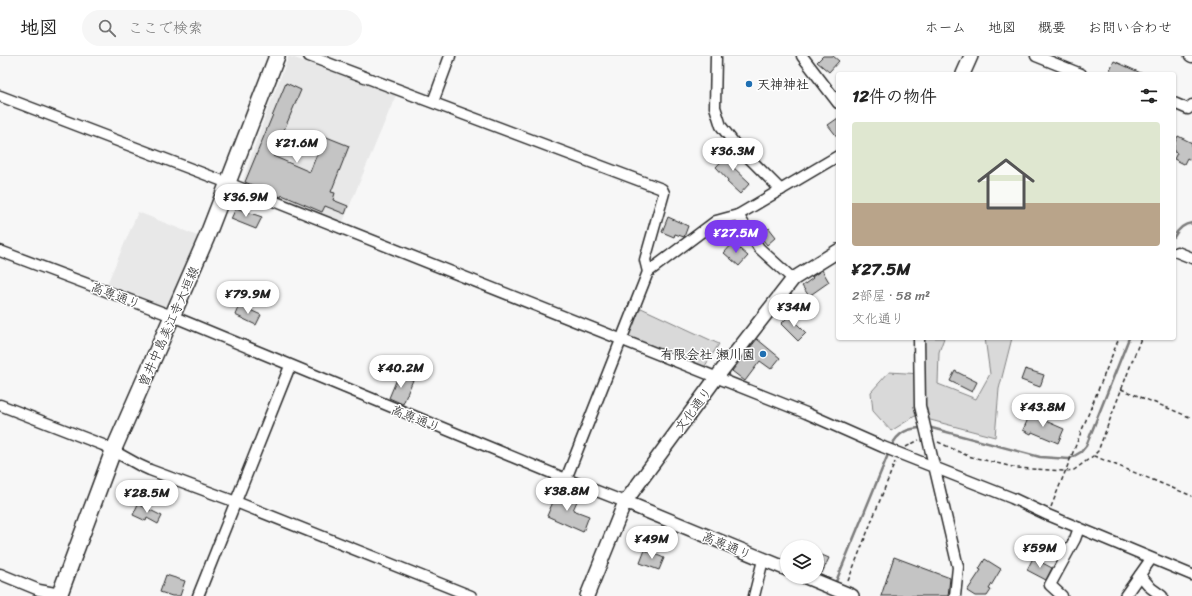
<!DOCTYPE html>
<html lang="ja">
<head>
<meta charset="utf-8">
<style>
  :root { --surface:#fff; --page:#f6f6f6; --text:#222; --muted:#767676; --line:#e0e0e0; --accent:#7c3aed }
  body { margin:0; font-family:Sriracha,"Klee One",sans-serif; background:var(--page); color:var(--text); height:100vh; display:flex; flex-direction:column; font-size:15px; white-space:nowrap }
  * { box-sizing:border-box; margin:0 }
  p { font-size:13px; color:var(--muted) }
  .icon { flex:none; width:22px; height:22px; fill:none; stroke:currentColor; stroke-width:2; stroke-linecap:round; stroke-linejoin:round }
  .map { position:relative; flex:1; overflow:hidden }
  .drawer { position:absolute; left:836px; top:16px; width:340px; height:268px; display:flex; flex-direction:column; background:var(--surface); border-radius:4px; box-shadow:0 1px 3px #0004 }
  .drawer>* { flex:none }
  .buttons { position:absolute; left:780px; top:484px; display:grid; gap:8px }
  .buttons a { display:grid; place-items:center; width:44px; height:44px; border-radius:50%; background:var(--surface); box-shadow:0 1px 3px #0004; font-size:20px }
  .price { position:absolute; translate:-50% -34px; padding:0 9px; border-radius:14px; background:#fff; color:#222; font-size:13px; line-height:26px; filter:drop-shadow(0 1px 2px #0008) }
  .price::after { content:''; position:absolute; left:50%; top:24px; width:12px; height:9px; margin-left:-6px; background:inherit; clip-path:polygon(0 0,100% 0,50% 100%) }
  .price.on { background:var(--accent); color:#fff }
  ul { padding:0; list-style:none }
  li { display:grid; align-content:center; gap:8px; height:212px; padding:0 16px }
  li+li { border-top:1px solid var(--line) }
  li span { display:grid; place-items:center; height:124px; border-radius:4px; color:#555 }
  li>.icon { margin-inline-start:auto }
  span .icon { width:72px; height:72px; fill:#fffc; stroke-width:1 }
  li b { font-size:17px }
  h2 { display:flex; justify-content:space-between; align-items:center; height:48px; padding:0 16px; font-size:17px }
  header { display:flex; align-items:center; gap:24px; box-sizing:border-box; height:56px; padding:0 20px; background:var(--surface); border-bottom:1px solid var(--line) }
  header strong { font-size:19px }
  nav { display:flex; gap:22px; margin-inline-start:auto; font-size:14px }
  .search { width:280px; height:36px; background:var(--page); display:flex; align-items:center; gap:10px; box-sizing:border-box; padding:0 14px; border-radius:22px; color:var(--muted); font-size:15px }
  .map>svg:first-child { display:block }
  .built { fill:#e8e8e8 }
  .green { fill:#d9d9d9; stroke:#828282 }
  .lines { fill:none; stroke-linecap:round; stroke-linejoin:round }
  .stream { stroke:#7b7b7b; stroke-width:2.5 }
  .building { fill:#c4c4c4; stroke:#2b2b2b }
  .minor-casing { stroke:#2b2b2b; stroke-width:13 }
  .tertiary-casing { stroke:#2b2b2b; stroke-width:16 }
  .secondary-casing { stroke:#2b2b2b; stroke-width:18 }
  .path { stroke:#2b2b2b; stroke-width:1.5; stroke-dasharray:4 3; stroke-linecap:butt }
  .minor { stroke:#fff; stroke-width:10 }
  .tertiary { stroke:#fff; stroke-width:13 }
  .secondary { stroke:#fff; stroke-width:15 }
  .poi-dot { fill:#1f6fb2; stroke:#fff; stroke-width:1.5 }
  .labels { text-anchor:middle; stroke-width:3; stroke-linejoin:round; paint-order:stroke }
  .poi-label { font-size:13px; font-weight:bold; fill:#2b2b2b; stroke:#fff; text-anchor:start }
  .street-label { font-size:13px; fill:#2b2b2b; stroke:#fff }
</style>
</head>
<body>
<header>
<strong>地図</strong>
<div class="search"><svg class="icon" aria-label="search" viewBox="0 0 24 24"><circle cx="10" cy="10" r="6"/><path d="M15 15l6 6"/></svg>ここで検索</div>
<nav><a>ホーム</a><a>地図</a><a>概要</a><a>お問い合わせ</a></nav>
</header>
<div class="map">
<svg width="1192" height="540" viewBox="0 0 1192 540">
  <rect width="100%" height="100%" fill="#f7f7f7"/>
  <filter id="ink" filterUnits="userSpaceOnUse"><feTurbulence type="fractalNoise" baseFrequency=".025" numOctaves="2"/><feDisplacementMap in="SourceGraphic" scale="8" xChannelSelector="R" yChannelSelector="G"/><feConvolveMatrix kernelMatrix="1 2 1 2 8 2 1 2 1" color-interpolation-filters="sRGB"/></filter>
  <g filter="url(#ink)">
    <!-- built -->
    <g class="built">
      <polygon points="289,0 396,39 342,168 242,127 267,55"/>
      <polygon points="138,156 200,181 172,248 166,251 107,228"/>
    </g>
    <!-- green -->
    <g class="green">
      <polygon points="639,251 719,288 703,313 627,282"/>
      <polygon points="922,282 944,282 939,296 938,328 976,343 990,318 985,282 1012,282 999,333 995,381 915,360 891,375 873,355 871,336 889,316 922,318"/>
    </g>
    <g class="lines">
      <!-- stream -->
      <g class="stream">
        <path d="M1174,181C1178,173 1183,168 1192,167"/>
        <polyline points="928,371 1040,401 1069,403 1081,396 1086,390 1129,282"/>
        <path d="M891,391C898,376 908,372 923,372"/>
        <polyline points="835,528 889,396"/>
      </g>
    </g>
    <!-- building -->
    <g class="building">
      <polygon points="823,0 833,0 839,5 829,16 817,6"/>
      <polygon points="1114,5 1143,18 1108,18"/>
      <polygon points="286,27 301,34 273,100 310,116 324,80 349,90 331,136 335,137 333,144 348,150 345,158 325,150 322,156 282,139 281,141 245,126"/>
      <polygon points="838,62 838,82 828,69"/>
      <polygon points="1178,80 1192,87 1192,105 1187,102 1184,108 1174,103 1177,97 1174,96 1174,88"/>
      <polygon points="732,94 741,103 733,111 750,127 740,138 727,126 728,124 716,111"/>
      <polygon points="236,152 262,161 256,173 231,163"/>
      <polygon points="668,161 688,170 684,181 675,178 674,181 662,176"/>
      <polygon points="769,172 776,181 767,189 760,180"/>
      <polygon points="733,187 748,200 739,210 724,197"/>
      <polygon points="822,214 829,226 809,240 802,230 813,222 812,221"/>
      <polygon points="239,249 261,259 256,269 235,259"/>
      <polygon points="789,260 806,277 798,285 781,268"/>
      <polygon points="757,283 780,302 771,313 760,305 745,325 732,315"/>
      <polygon points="1025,313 1044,319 1040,331 1021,324"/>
      <polygon points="955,315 977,326 972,336 950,325"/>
      <polygon points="399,318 413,324 403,348 389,342"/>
      <polygon points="1031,356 1042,360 1041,363 1064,373 1058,387 1032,376 1031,378 1023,374"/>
      <polygon points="558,434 578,443 573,454 589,460 583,476 547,460"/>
      <polygon points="138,448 162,460 158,468 147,462 146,465 133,459"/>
      <polygon points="645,494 664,502 659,514 640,507"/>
      <polygon points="817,497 829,502 822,517 817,514"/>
      <polygon points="894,501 950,522 948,540 881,540"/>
      <polygon points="1033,502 1052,512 1046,524 1027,514"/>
      <polygon points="985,503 1001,513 989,533 991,534 987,540 975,540 967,535 981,514 979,513"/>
      <polygon points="166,519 185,525 180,540 172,540 160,536"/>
    </g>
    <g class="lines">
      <defs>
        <g id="minor">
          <polyline points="309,0 662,133 664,137 645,204 648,216"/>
          <polyline points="716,0 715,51 721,70 734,87 781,134"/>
          <polyline points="802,0 838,47"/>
          <polyline points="1036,0 1081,18"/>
          <polyline points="1190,0 1192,1"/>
          <polyline points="0,40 228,127 806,357 883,391 1012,442 1048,459 1192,519"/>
          <polyline points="433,46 450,0"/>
          <polyline points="1174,47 1188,53 1192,49"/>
          <polyline points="738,159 759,192 793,223"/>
          <polyline points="0,195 172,260 566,423 625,446"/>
          <polyline points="1177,196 1192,202"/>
          <polyline points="919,282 920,350 958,511 955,540"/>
          <polyline points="0,349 103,389 139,409 150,414 236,446 471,540"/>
          <polyline points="566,423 648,216 716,165 738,159 838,100"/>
          <polyline points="0,518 39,534 60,538"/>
          <polyline points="1140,519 1151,532 1162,540"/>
          <polyline points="198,540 290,310"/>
          <polyline points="754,540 763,504"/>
          <polyline points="1062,540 1050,529 1075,483 1079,472"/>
          <polyline points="1125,540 1151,503"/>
        </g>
        <g id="tertiary">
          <polyline points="963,18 971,0"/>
          <polyline points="625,446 787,513"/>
          <polyline points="806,521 852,540"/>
          <polyline points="587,540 625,446 716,322 793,223 838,195"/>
        </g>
        <polyline id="secondary" points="59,540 113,395 206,183 277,0"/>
      </defs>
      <!-- minor casing -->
      <use href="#minor" class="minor-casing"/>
      <!-- tertiary casing -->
      <use href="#tertiary" class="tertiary-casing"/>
      <!-- secondary casing -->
      <use href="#secondary" class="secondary-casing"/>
      <!-- path -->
      <g class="path">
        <polyline points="1121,333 1192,362"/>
        <polyline points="938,386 968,400 1017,412 1065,415 1074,414 1093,400 1098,395 1141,282"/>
        <polyline points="906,391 919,384"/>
        <polyline points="1094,400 1192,440"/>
        <polyline points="1051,451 1119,282"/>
        <polyline points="848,525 895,406"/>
      </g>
      <!-- minor -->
      <use href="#minor" class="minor"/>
      <!-- tertiary -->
      <use href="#tertiary" class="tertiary"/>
      <!-- secondary -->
      <use href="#secondary" class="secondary"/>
    </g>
  </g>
  <!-- markers -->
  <g class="poi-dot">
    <circle cx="749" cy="28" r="4"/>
    <circle cx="763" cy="298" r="4"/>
  </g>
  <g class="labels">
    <!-- poi labels -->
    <g class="poi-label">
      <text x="757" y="33">天神神社</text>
      <text x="755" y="303" text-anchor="end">有限会社 瀬川園</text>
    </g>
    <!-- street labels -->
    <g class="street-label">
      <text transform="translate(116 239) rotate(21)" y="5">高専通り</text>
      <text transform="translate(168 270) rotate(-66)" y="5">曽井中島美江寺大垣線</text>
      <text transform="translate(693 353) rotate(-53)" y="5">文化通り</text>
      <text transform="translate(416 362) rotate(22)" y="5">高専通り</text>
      <text transform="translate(727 489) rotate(23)" y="5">高専通り</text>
    </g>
  </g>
</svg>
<div class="buttons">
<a><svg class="icon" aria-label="layers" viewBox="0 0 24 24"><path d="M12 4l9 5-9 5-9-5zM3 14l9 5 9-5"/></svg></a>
</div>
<b class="price" style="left:297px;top:108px">¥21.6M</b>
<b class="price" style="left:733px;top:116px">¥36.3M</b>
<b class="price" style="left:246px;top:162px">¥36.9M</b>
<b class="price on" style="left:736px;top:198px">¥27.5M</b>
<b class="price" style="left:248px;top:259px">¥79.9M</b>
<b class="price" style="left:794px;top:272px">¥34M</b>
<b class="price" style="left:401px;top:333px">¥40.2M</b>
<b class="price" style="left:1043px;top:372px">¥43.8M</b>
<b class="price" style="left:567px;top:456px">¥38.8M</b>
<b class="price" style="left:147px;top:458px">¥28.5M</b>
<b class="price" style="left:652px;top:504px">¥49M</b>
<b class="price" style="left:1040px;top:513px">¥59M</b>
<section class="drawer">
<h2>12件の物件<svg class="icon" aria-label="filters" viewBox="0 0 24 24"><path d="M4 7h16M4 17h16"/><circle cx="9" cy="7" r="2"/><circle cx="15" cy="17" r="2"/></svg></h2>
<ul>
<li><span style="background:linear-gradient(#dfe7d0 65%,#b9a48a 0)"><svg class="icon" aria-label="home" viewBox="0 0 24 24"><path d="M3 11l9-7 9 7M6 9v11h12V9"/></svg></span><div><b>¥27.5M</b><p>2部屋 · 58 m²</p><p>文化通り</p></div></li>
</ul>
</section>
</div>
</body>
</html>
